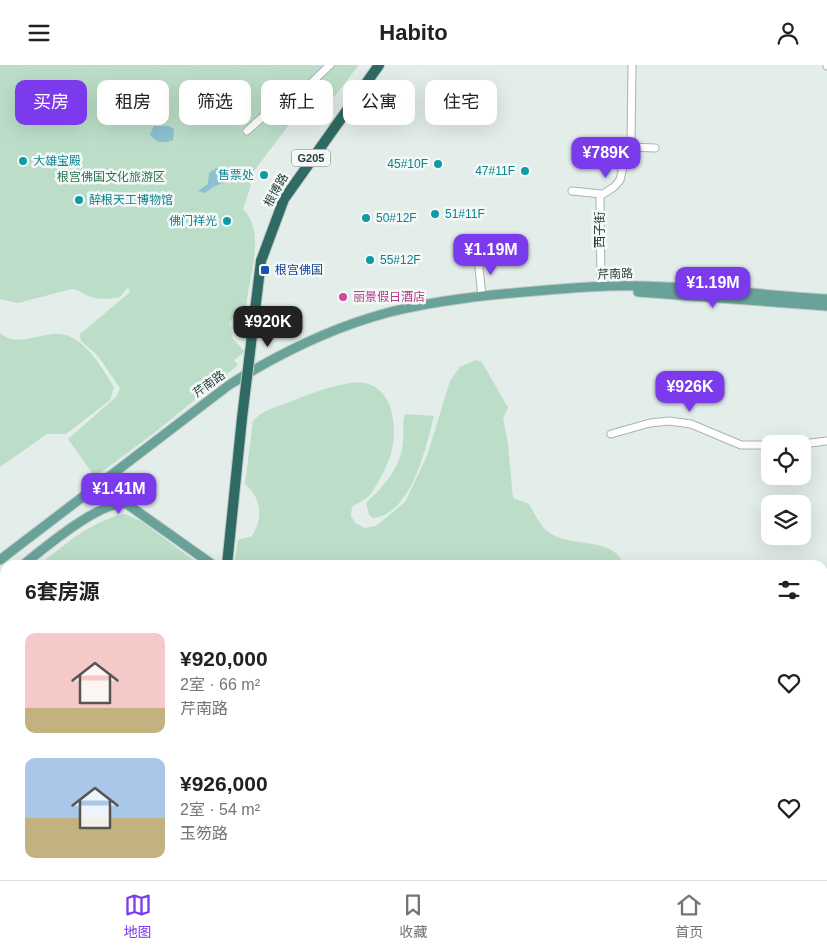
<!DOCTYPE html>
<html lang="zh">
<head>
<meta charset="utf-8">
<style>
  :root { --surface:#fff; --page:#f2f2f2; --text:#202124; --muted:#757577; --line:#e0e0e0; --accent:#7c3aed }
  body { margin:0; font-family:Helvetica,"Noto Sans SC",sans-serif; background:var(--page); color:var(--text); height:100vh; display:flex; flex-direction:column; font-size:19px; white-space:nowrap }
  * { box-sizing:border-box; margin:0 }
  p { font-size:16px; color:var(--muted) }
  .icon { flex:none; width:28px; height:28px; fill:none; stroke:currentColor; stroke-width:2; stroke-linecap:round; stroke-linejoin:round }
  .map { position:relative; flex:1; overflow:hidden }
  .drawer { position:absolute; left:0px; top:495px; width:828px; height:320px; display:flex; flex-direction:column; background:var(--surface); border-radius:15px 15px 0 0; box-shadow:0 5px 20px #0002 }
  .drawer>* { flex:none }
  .hud { position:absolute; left:15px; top:15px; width:500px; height:45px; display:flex; gap:10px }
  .buttons { position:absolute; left:761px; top:370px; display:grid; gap:10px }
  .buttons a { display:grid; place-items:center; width:50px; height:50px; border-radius:10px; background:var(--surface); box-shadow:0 5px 20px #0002; font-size:25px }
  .price { position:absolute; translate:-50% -42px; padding:0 11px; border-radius:10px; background:var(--accent); color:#fff; font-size:16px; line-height:32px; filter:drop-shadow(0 1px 2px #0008) }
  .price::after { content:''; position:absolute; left:50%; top:30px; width:15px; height:11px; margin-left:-8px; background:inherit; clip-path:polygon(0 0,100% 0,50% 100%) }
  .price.selected { background:#222; color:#fff }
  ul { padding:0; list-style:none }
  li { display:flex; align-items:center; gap:15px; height:125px; padding:0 25px }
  li span { display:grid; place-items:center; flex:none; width:140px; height:100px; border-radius:10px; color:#555 }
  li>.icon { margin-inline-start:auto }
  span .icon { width:60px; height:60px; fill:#fffc; stroke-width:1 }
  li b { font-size:21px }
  h2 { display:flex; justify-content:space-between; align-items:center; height:60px; padding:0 25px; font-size:21px }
  .tag { padding:0 18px; border-radius:10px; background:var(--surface); box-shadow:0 5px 20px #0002; font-size:18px; line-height:45px }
  .tag.selected { background:var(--accent); color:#fff }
  header { display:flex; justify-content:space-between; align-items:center; height:65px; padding:0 25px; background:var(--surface); font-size:22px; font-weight:600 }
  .dock { display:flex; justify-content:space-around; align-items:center; height:70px; border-top:1px solid var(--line); background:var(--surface); font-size:14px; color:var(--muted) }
  .dock a { display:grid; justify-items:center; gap:2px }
  .dock .selected { color:var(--accent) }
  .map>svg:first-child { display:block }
  .built { fill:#d1ddd9 }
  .green { fill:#bcdec8 }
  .water { fill:#8cc1d2 }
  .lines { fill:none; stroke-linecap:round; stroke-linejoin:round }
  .minor-casing { stroke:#a6b5b2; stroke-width:9 }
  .major-casing { stroke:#c1c9c8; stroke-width:11 }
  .highway-casing { stroke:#c1c9c8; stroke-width:12 }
  .minor { stroke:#fff; stroke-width:7 }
  .major { stroke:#68a299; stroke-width:9 }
  .highway { stroke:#2f6b64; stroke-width:10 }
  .highway-bridge-casing { stroke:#c1c9c8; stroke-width:12; stroke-linecap:butt }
  .highway-bridge { stroke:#2f6b64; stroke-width:10 }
  .culture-dot { fill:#0f9aa8; stroke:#f4f9f7; stroke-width:2 }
  .transit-dot { fill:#1a4fb4; stroke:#f4f9f7; stroke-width:2 }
  .hotel-dot { fill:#d1479c; stroke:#f4f9f7; stroke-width:2 }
  .labels { text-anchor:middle; stroke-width:5; stroke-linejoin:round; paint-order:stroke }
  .shield { fill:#f4f9f7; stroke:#627773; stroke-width:1 }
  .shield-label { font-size:11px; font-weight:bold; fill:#233f3a }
  .culture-label { font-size:12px; fill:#0d838f; stroke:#f4f9f7; text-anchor:start }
  .park-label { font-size:12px; fill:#2d764f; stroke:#f4f9f7 }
  .street-label { font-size:12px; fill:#233f3a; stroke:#f4f9f7 }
  .transit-label { font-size:12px; fill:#164399; stroke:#f4f9f7; text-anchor:start }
  .hotel-label { font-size:12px; fill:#b23c85; stroke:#f4f9f7; text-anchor:start }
</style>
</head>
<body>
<header><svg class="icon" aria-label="menu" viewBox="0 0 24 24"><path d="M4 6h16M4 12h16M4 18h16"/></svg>Habito<svg class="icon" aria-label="person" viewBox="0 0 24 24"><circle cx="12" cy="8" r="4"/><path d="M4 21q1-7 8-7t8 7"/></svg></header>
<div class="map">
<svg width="827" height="815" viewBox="0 0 827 815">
  <rect width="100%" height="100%" fill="#e3edea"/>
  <!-- built -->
  <polygon class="built" points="0,760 5,763 5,810 100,810 110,815 0,815"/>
  <!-- green -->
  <g class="green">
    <path d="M0,0H359L333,33L316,24L248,114L251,120L243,144C267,167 248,214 246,243L229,257L233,274L245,287L234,295L238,300L154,368L95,412L68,374L117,331L120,323L98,291L81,276L80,269L130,227L128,222L120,232C111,234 100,235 91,232C84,230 80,225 72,224L18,238L0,234Z"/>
    <path d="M0,268C20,286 47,261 71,272C89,280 104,306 114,322L110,335L78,360L66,369H47L0,402Z"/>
    <path d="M476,295L482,297L508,343L503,353L508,379L513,433L529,439C534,447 539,459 546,465C568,485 612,469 624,500H234L238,475L252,471C264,453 261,432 245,419L253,356C264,343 282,341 297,334C312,328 348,315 364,318C393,323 397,360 392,384C390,397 379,415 373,426C369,433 358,438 352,442L351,451L355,458L365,463L376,461L405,437L427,391L450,316L460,302Z"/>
    <path d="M405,349L434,351C426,382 412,449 373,453L369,450L366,438C384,421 401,403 403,377C404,368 402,359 405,349Z"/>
    <path d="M125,449L141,456L200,500H39C66,479 91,456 125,449Z"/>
    <polygon points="5,526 5,750 0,751 0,530"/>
    <polygon points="175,810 397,810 402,815 172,815"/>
    <polygon points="434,810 749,810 748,815 439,815"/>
  </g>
  <!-- water -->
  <g class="water">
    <path d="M154,61H169L174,64L173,75C164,79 155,78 150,69Z"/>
    <polygon points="216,103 226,108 228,116 213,122 205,128 198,126 208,119 209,108"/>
  </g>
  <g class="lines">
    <defs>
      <g id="minor">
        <polyline points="827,0 827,1"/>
        <polyline points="247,66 279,37 308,21 330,0"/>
        <polyline points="630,82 655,83"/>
        <polyline points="572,126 601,129"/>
        <polyline points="478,194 482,231"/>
        <polyline points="601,222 600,131 614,122 620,115 625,93 631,79 632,0"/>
        <polyline points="611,369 650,358 669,356 691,359 741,380 770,380"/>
        <polyline points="802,379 827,376"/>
      </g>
      <g id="major">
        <polyline points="638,227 827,241"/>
        <path d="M0,495L229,320C278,289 333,262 390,247C438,235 488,230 536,226C570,223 605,220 638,221C701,222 764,230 827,234"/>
        <path d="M23,500C44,483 102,434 127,439L213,500"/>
        <polyline points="0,519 5,515"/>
      </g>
      <g id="highway">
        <polyline points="261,196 284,134 379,0"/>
        <polyline points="227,500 242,353"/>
        <polyline points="412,810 418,815"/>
      </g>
    </defs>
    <!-- minor casing -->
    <use href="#minor" class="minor-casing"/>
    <!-- major casing -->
    <use href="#major" class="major-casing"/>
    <!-- highway casing -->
    <use href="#highway" class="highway-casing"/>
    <!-- minor -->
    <use href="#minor" class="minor"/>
    <!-- major -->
    <use href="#major" class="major"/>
    <!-- highway -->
    <use href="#highway" class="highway"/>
    <defs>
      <polyline id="highway-bridge" points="242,353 261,196"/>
    </defs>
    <!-- highway-bridge casing -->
    <use href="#highway-bridge" class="highway-bridge-casing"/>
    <!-- highway-bridge -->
    <use href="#highway-bridge" class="highway-bridge"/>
  </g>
  <!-- markers -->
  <g class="culture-dot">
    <circle cx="23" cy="96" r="5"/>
    <circle cx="438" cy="99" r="5"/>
    <circle cx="525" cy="106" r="5"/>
    <circle cx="264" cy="110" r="5"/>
    <circle cx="79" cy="135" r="5"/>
    <circle cx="435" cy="149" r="5"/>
    <circle cx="366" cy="153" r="5"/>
    <circle cx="227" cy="156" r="5"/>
    <circle cx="370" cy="195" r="5"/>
  </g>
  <rect class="transit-dot" x="260" y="200" width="10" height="10" rx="2.5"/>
  <circle class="hotel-dot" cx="343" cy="232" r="5"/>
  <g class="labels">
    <!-- shield labels -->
    <rect class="shield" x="292" y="84.5" width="38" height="17" rx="4"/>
    <g class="shield-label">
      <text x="311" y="97">G205</text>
    </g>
    <!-- culture labels -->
    <g class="culture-label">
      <text x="33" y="100">大雄宝殿</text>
      <text x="428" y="103" text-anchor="end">45#10F</text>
      <text x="515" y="110" text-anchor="end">47#11F</text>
      <text x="254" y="114" text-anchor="end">售票处</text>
      <text x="89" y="139">醉根天工博物馆</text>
      <text x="445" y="153">51#11F</text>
      <text x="376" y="157">50#12F</text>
      <text x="217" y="160" text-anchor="end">佛门祥光</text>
      <text x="380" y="199">55#12F</text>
    </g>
    <!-- park labels -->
    <g class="park-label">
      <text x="111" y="116">根宫佛国文化旅游区</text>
    </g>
    <!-- street labels -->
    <g class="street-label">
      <text transform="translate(276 125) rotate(-61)" y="4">根博路</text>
      <text transform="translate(600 165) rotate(-90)" y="4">西子街</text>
      <text transform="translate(615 209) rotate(-2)" y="4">芹南路</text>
      <text transform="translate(209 319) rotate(-36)" y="4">芹南路</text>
    </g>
    <!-- transit labels -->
    <g class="transit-label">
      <text x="275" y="209">根宫佛国</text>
    </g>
    <!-- hotel labels -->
    <g class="hotel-label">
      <text x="353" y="236">丽景假日酒店</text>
    </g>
  </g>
</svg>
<div class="buttons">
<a><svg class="icon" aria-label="locate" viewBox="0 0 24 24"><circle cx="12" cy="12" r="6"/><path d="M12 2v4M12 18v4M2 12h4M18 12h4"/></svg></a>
<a><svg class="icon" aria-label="layers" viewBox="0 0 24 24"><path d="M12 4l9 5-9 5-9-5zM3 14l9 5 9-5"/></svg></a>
</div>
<b class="price" style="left:606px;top:114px">¥789K</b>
<b class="price" style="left:491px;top:211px">¥1.19M</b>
<b class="price" style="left:713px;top:244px">¥1.19M</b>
<b class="price selected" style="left:268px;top:283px">¥920K</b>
<b class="price" style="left:690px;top:348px">¥926K</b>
<b class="price" style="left:119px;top:450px">¥1.41M</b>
<div class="hud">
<a class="tag selected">买房</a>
<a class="tag">租房</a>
<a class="tag">筛选</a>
<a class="tag">新上</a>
<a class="tag">公寓</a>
<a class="tag">住宅</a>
</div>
<section class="drawer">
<h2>6套房源<svg class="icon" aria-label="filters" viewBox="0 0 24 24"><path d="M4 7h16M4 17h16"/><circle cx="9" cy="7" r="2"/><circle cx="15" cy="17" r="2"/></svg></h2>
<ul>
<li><span style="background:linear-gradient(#f6c9c9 75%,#c2b280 0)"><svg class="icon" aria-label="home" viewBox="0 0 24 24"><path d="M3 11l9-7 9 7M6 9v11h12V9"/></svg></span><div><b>¥920,000</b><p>2室 · 66 m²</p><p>芹南路</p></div><svg class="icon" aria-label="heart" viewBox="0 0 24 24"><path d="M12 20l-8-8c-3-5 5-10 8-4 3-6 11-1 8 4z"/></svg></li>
<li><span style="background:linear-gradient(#a9c7e8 60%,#c2b280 0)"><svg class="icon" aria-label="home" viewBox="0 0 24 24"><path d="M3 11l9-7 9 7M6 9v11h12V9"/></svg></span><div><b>¥926,000</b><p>2室 · 54 m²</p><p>玉笏路</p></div><svg class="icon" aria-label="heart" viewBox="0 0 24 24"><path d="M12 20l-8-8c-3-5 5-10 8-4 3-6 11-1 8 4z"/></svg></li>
</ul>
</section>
</div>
<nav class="dock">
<a class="selected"><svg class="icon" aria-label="map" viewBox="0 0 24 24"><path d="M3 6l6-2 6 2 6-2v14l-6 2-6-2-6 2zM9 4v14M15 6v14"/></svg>地图</a>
<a><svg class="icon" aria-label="saved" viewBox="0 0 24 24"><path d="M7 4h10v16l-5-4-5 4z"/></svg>收藏</a>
<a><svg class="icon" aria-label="home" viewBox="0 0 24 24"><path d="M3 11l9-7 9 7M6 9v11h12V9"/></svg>首页</a>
</nav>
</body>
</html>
